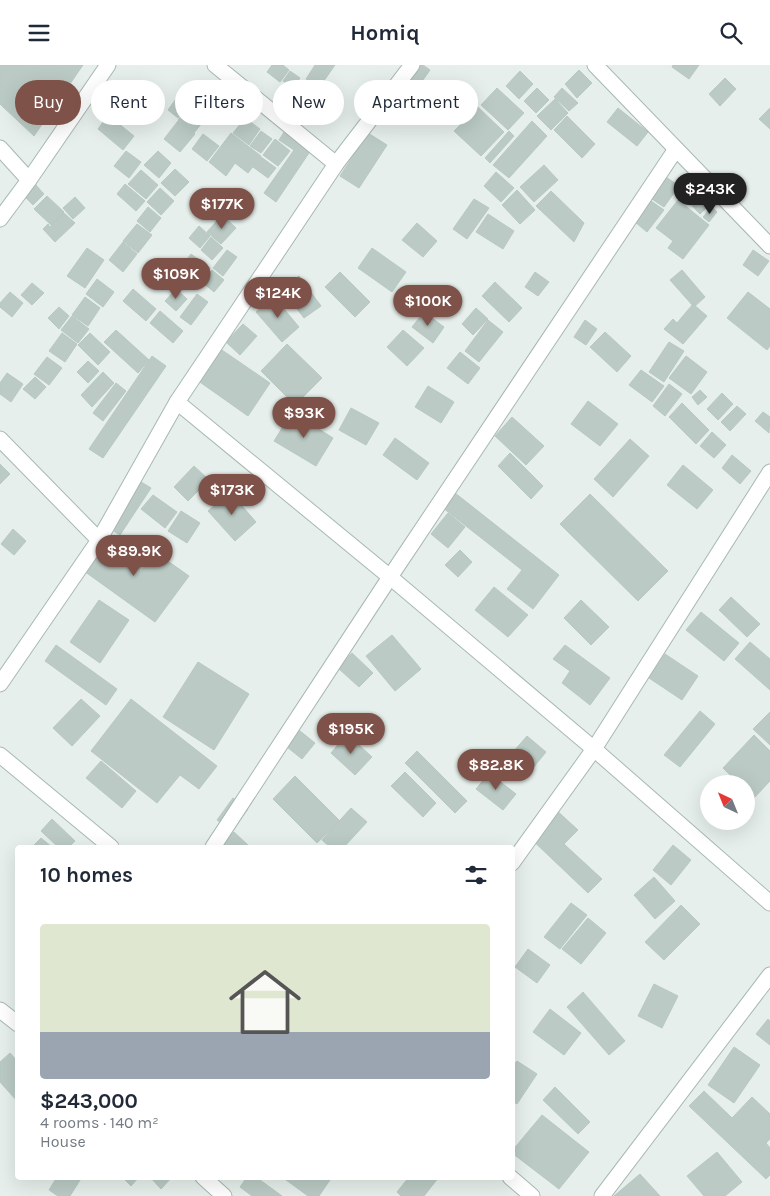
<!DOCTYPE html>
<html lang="en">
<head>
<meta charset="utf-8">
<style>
  :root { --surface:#fff; --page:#f2f2f3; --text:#1f2937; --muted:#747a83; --line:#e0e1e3; --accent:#7f5249 }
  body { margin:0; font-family:Karla,sans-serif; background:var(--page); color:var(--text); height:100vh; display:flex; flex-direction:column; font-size:19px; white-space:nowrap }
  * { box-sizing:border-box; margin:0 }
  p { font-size:16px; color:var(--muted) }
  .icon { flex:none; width:28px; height:28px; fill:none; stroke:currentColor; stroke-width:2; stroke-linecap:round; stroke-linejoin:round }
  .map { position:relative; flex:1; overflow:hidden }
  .side { position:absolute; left:15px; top:780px; width:500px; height:335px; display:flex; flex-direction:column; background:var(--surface); border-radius:5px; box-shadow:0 5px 20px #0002 }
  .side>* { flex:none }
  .banner { position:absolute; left:15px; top:15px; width:500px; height:45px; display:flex; gap:10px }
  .needle { width:32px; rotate:317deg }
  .buttons { position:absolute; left:700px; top:710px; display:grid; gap:10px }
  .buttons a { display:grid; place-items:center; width:55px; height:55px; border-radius:50%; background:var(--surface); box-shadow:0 5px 20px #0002; font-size:25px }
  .price { position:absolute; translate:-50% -42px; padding:0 11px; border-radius:18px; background:var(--accent); color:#fff; font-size:16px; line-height:32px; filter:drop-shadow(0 1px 2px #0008) }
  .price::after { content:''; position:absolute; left:50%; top:30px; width:15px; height:11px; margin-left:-8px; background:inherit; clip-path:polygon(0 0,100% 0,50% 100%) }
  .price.selected { background:#222; color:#fff }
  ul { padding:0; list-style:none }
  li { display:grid; align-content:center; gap:10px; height:265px; padding:0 25px }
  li+li { border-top:1px solid var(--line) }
  li span { display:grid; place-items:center; height:155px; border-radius:5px; color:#555 }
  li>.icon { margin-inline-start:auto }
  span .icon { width:90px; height:90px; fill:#fffc; stroke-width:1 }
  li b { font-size:21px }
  h2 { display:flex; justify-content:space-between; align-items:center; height:60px; padding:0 25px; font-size:21px }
  .chip { padding:0 18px; border-radius:22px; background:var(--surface); box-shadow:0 5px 20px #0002; font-size:18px; line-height:45px }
  .chip.selected { background:var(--accent); color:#fff }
  header { display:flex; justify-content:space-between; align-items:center; height:65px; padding:0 25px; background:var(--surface); font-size:22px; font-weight:700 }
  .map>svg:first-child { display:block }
  .building { fill:#bbcac4; stroke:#b8c9c2 }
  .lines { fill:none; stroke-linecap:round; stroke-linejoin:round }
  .minor-casing { stroke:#a8b8b2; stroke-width:17 }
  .minor { stroke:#fff; stroke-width:15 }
</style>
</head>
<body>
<header><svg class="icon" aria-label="menu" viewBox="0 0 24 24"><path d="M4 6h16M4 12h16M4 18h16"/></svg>Homiq<svg class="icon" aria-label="search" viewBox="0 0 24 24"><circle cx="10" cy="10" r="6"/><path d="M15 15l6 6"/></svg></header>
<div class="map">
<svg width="770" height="1131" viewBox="0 0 770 1131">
  <rect width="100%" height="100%" fill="#e6efeb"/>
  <!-- building -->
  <g class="building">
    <polygon points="0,0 83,0 34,71 0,39"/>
    <polygon points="272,0 283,0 289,5 280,17 267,7"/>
    <polygon points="315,0 335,0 319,23 306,14"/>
    <polygon points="412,0 423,0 430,5 404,42 390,32"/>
    <polygon points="673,0 699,0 689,14 672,2"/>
    <polygon points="579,5 592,18 577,33 565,19"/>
    <polygon points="290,6 300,13 293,23 283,16"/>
    <polygon points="520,6 533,19 519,34 506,21"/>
    <polygon points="725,13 736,24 720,41 709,29"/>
    <polygon points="497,23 524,48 508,65 481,40"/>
    <polygon points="537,23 549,35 536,48 524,36"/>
    <polygon points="562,23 578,38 569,46 554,32"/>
    <polygon points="229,25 251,39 243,53 220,38"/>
    <polygon points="181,27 192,35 178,53 168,45"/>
    <polygon points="555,34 568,48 551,65 537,51"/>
    <polygon points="193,37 209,49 194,68 178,55"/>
    <polygon points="478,42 504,67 481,91 454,66"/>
    <polygon points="618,43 648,67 637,81 607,57"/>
    <polygon points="770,43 770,64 759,54"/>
    <polygon points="108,50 134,71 123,85 98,64"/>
    <polygon points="567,51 595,79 582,93 554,65"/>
    <polygon points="245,53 260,64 249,80 233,68"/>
    <polygon points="178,56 195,69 180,87 164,74"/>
    <polygon points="532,56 547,71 509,113 493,100"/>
    <polygon points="286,64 313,82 276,137 264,128 294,85 279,75"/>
    <polygon points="261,66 272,74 261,88 250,81"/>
    <polygon points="509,66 514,71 490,98 485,93"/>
    <polygon points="231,68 261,91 248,108 235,98 226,111 209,97"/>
    <polygon points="368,68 387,80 359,123 340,111"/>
    <polygon points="203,69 219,81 207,96 192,84"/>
    <polygon points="275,74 290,86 278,101 263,90"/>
    <polygon points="126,86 141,97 129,113 114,101"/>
    <polygon points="158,86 171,98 159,113 144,100"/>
    <polygon points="261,92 276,103 268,113 253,102"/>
    <polygon points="544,100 558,115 534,137 520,122"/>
    <polygon points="175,104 189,117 175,131 161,118"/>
    <polygon points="141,105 158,120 146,134 128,119"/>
    <polygon points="496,107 514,123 501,137 484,121"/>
    <polygon points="663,110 679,121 664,142 649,132"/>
    <polygon points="34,118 44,129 33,140 22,129"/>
    <polygon points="125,119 145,136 136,146 117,129"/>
    <polygon points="692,121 710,139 700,149 682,130"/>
    <polygon points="160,123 174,136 161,150 147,137"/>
    <polygon points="517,125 535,145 520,159 502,140"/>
    <polygon points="551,126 584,158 574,177 536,141"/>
    <polygon points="47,131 64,147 51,160 34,144"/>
    <polygon points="75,132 85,143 73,154 63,143"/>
    <polygon points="474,134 489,143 467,174 453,164"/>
    <polygon points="678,135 709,160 683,194 668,183 673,176 656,163"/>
    <polygon points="651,136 664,145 647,167 635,157"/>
    <polygon points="148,142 161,153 150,167 137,156"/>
    <polygon points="712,142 717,147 709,157 703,152"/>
    <polygon points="64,148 75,158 55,177 43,164 48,159 50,162"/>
    <polygon points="488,149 514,166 503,184 476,167"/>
    <polygon points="222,150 236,163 221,179 207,167"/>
    <polygon points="417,158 437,176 423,192 402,175"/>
    <polygon points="137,159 152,170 138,188 123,176"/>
    <polygon points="199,161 210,171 200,183 189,173"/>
    <polygon points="211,172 223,183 212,195 201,185"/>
    <polygon points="123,177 137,189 123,207 109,195"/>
    <polygon points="87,183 104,195 85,223 67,211"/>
    <polygon points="372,183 406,207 392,227 358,203"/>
    <polygon points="227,185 237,192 223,211 213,203"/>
    <polygon points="753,185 769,196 758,211 743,200"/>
    <polygon points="191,189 210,203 200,216 181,202"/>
    <polygon points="212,205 224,215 214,227 202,217"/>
    <polygon points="682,205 705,232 694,242 670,215"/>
    <polygon points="340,207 370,237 355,252 325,222"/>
    <polygon points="535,207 549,217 538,231 525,222"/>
    <polygon points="299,211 321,241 304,253 281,223"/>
    <polygon points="97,214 114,227 103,242 86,229"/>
    <polygon points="495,217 522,243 509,257 482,231"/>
    <polygon points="32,218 44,228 32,240 21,230"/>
    <polygon points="133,224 156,244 146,256 123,236"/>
    <polygon points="176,224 187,234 176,246 165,236"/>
    <polygon points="10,227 23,238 12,252 0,242 0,238"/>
    <polygon points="748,227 770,244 770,281 767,285 727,253"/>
    <polygon points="197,229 208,237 191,260 180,252"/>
    <polygon points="85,232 100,243 88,261 72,250"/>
    <polygon points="274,232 299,262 282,277 256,247"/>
    <polygon points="693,239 707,251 683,279 664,264 673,254 677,258"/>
    <polygon points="59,242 69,251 59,264 48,253"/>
    <polygon points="476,243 488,254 473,270 462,259"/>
    <polygon points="160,246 183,266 173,278 150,258"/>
    <polygon points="424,247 444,262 433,278 412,262"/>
    <polygon points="72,251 89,264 78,278 61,265"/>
    <polygon points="488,255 503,267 479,297 465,286"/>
    <polygon points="585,255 597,264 586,280 574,272"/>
    <polygon points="243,259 257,271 240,290 226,277"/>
    <polygon points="116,265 149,295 138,308 104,277"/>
    <polygon points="403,265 424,283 407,301 387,282"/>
    <polygon points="605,267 631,291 617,307 590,282"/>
    <polygon points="62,268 77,279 65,297 49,286"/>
    <polygon points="90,268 110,287 98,300 78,280"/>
    <polygon points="669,277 684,286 664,317 649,307"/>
    <polygon points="287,279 322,313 295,340 261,306"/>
    <polygon points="219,283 270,318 248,351 197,315"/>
    <polygon points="460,287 480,303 468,319 447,303"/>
    <polygon points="152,291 166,301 103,393 89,384"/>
    <polygon points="686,291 707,307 691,329 669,313"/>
    <polygon points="47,292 62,303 49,320 34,309"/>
    <polygon points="88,296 99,306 88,318 77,307"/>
    <polygon points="641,305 664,321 652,337 629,320"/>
    <polygon points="103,307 114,318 92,342 81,330"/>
    <polygon points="7,308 23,319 11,337 0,329 0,318"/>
    <polygon points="35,312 46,322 35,334 23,324"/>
    <polygon points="116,318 126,326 103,356 93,348"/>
    <polygon points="669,319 682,329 665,351 653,341"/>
    <polygon points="428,321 454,337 441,358 415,342"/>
    <polygon points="700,325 707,332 698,340 692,332"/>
    <polygon points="722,328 733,339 718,355 707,344"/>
    <polygon points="588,336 618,359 600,381 571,359"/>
    <polygon points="682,338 709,365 696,379 669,352"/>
    <polygon points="737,341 746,349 730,366 721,357"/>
    <polygon points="351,343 379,358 366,380 339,365"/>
    <polygon points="292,347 333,373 316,401 274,376"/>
    <polygon points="763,347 770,352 769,368 755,356"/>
    <polygon points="512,352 544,381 526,400 495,371"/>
    <polygon points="712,367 726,380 714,393 700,381"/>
    <polygon points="395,373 429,398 417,415 383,390"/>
    <polygon points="630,374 649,391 613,432 594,414"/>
    <polygon points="510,388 543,421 531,434 498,401"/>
    <polygon points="732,390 751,406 740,419 722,403"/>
    <polygon points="0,399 10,409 0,419"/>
    <polygon points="683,400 713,425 697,444 667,420"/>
    <polygon points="194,401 209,415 188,436 174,422"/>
    <polygon points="133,412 151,423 120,470 103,459"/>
    <polygon points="450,424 559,510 533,544 507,524 522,505 438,439"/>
    <polygon points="230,427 256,457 235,476 208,446"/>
    <polygon points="590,429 668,506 638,536 560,459"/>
    <polygon points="153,430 177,447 165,463 141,444"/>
    <polygon points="181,446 200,458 187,478 168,466"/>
    <polygon points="448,448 465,462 448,483 431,469"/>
    <polygon points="13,464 26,476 14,490 1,479"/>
    <polygon points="99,470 142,502 139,506 140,507 155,487 189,511 155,557 77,501"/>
    <polygon points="460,485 472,497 458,512 445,500"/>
    <polygon points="494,522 528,550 508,572 475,545"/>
    <polygon points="731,532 760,559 747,572 719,545"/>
    <polygon points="99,535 129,555 100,598 70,577"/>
    <polygon points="581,535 609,562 591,580 564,553"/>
    <polygon points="701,547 739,578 724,596 686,565"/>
    <polygon points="392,570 421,604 395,626 366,591"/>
    <polygon points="750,577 770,594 770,625 735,594"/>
    <polygon points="56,580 117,624 106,640 45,596"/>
    <polygon points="565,580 610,613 590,640 562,618 570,606 553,594"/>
    <polygon points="352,588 373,608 359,622 338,603"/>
    <polygon points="665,589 698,611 682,635 649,613"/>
    <polygon points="198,597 249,629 214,685 163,652"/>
    <polygon points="81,634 100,651 72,681 53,663"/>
    <polygon points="131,634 217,701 199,724 180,710 157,738 91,686"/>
    <polygon points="700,646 715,659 680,702 664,690"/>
    <polygon points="770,647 770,680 753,664"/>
    <polygon points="295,662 315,678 302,694 282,678"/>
    <polygon points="347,669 372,692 355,710 331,688"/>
    <polygon points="754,670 770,686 770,716 754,733 746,725 746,719 739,719 723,703"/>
    <polygon points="527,671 546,687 533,703 513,687"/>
    <polygon points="417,686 467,736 455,748 405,698"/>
    <polygon points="101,696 136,726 122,743 86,713"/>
    <polygon points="405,707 436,738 423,752 391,721"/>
    <polygon points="489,708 516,729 503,745 476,724"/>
    <polygon points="295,711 340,756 317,778 273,734"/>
    <polygon points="233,733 248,744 232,765 217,755"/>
    <polygon points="351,743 367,757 344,782 330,782 322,775"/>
    <polygon points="554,743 578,765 564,779 602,814 588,828 528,771"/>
    <polygon points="52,754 75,776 69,782 58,782 41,766"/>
    <polygon points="234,767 250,782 224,782 222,780"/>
    <polygon points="41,773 52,782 32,782"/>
    <polygon points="673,780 691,795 671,820 653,805"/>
    <polygon points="654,812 675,836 655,854 634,830"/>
    <polygon points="571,838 587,850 560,884 544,872"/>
    <polygon points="681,840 700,859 664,895 645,877"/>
    <polygon points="588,853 606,868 581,899 562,884"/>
    <polygon points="528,884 550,900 537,918 515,902"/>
    <polygon points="654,919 678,931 662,963 638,951"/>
    <polygon points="583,927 625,976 609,990 567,942"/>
    <polygon points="550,944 581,968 564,990 533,967"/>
    <polygon points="768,954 770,956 770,980 756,969"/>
    <polygon points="734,982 760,1000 734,1038 708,1020"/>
    <polygon points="10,988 18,997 18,1037 0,1017 0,997"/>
    <polygon points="517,996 537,1009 517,1039 512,1036 512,1002"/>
    <polygon points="555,1022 590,1057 578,1069 543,1035"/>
    <polygon points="704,1026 732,1053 752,1032 770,1049 770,1074 766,1078 770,1083 770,1110 766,1114 689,1041"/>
    <polygon points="542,1050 589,1087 559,1124 512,1088 512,1086"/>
    <polygon points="717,1087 742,1117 725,1131 704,1131 687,1111"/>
    <polygon points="640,1109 660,1131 614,1131"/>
    <polygon points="57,1112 82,1112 70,1131 58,1131 49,1125"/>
    <polygon points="122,1112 139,1112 131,1121"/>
    <polygon points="150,1112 172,1112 161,1124"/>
    <polygon points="247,1112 256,1112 282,1131 252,1131 240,1122"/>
    <polygon points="282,1112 332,1112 319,1131 308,1131"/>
    <polygon points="409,1112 439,1112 424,1131 401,1131 397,1127"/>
  </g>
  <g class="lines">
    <defs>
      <g id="minor">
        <polyline points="215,0 336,99"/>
        <polyline points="595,0 770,181"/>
        <polyline points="0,83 29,115"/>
        <polyline points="0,154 29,115 108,0"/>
        <polyline points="177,337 390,512 594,684 770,838"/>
        <polyline points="0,374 99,475"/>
        <polyline points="0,619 99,475 177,337 336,99 412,0"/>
        <polyline points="0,690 111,782"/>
        <polyline points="213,782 390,512 676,84"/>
        <polyline points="512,798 594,684 770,407"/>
        <polyline points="0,945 18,959"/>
        <polyline points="203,1112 224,1131"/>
        <polyline points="510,1112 532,1131"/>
        <polyline points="602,1131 770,910"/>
      </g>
    </defs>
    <!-- minor casing -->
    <use href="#minor" class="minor-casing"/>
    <!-- minor -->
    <use href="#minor" class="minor"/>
  </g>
</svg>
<div class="buttons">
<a><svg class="needle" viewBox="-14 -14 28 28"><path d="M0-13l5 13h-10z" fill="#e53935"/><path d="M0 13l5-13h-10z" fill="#747a83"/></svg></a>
</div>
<b class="price selected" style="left:710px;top:150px">$243K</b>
<b class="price" style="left:222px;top:165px">$177K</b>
<b class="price" style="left:176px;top:235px">$109K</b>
<b class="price" style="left:278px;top:254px">$124K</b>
<b class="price" style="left:428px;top:262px">$100K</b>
<b class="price" style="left:304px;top:374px">$93K</b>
<b class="price" style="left:232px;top:451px">$173K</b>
<b class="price" style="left:134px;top:512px">$89.9K</b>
<b class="price" style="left:351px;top:690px">$195K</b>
<b class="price" style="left:496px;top:726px">$82.8K</b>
<div class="banner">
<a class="chip selected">Buy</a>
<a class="chip">Rent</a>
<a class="chip">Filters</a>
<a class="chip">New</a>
<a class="chip">Apartment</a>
</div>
<section class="side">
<h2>10 homes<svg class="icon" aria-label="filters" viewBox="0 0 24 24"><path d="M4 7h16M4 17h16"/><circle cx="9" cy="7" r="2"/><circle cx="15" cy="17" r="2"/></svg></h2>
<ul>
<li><span style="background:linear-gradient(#dfe7d0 70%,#9aa5b1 0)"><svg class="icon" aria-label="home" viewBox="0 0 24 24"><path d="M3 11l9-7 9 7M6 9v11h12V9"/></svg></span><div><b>$243,000</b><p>4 rooms · 140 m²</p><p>House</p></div></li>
</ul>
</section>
</div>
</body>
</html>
